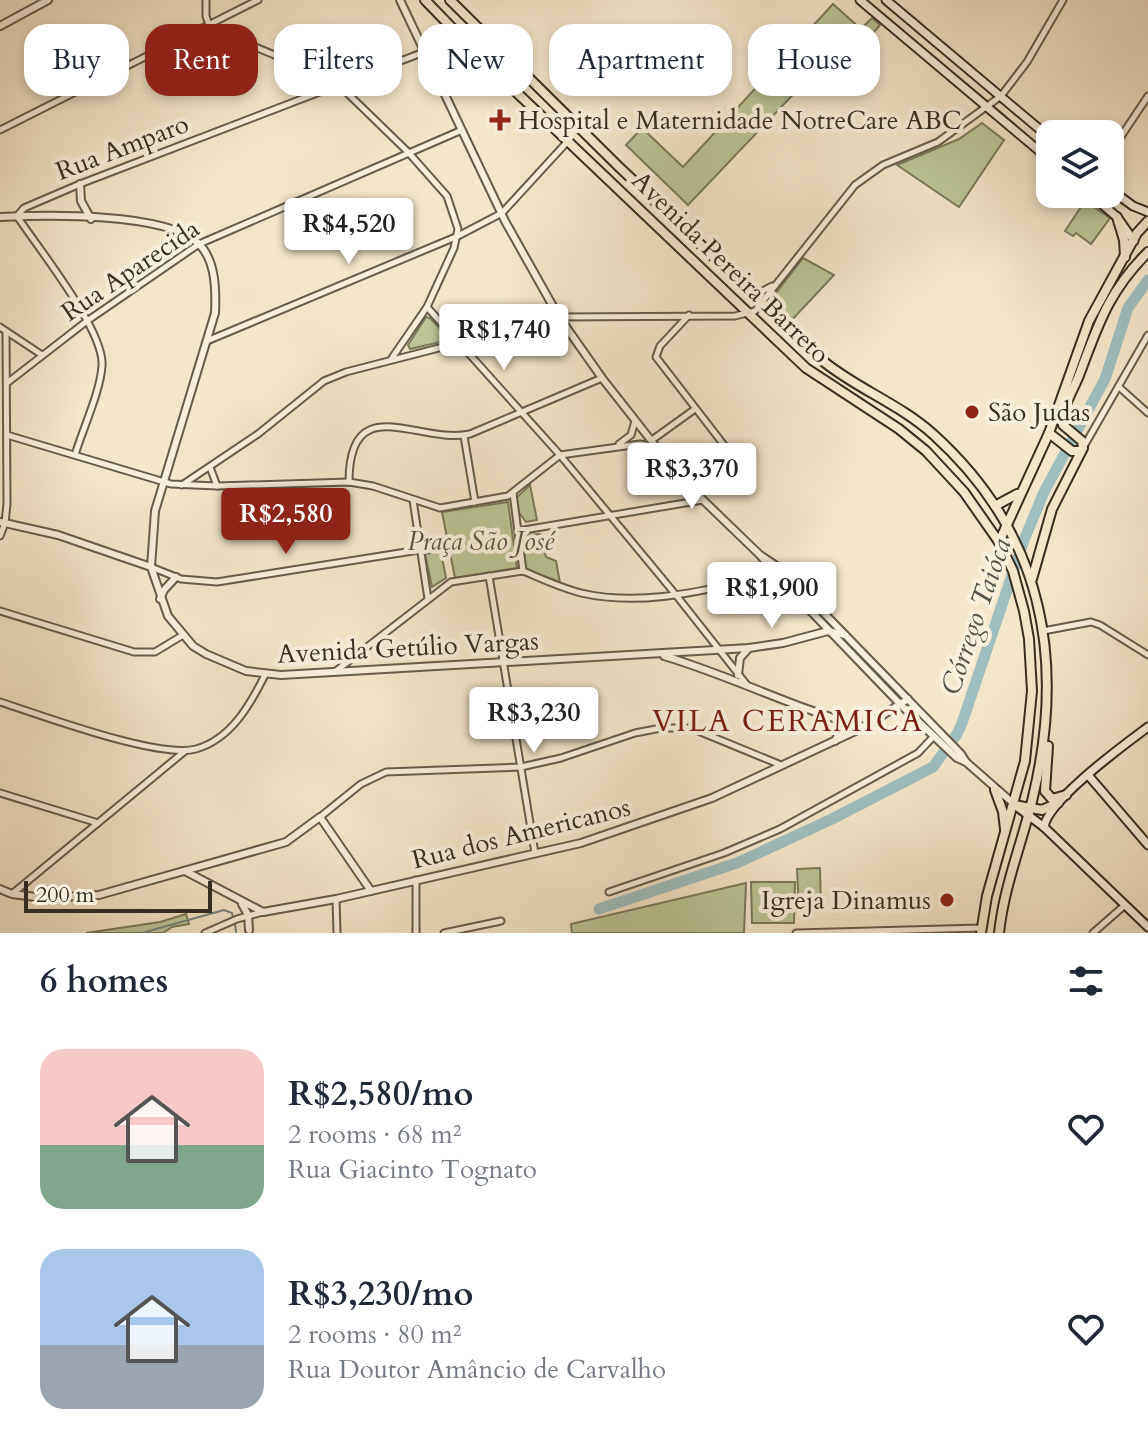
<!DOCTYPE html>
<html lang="en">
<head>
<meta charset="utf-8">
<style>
  :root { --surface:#fff; --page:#f6f6f7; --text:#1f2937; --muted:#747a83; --accent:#8f2418 }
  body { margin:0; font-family:Cardo,serif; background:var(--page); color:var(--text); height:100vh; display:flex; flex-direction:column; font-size:30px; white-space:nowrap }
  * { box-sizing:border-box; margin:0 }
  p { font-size:26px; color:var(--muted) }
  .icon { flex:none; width:44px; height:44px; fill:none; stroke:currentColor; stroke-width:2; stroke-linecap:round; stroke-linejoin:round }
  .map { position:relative; height:933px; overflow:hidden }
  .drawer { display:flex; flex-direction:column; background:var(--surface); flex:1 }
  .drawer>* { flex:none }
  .top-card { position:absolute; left:24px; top:24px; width:1100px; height:72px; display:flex; gap:16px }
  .controls { position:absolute; left:1036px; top:120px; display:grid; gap:16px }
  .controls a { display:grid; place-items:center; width:88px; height:88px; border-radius:16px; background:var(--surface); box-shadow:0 4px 12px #0003; font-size:40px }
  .scale { position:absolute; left:24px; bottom:20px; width:188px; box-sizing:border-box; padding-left:8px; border:4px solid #372e22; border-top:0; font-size:22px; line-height:28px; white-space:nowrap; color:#372e22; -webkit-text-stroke:6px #f8efdd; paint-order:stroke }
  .price { position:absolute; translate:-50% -68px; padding:0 18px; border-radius:8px; background:#fff; color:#222; font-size:26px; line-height:52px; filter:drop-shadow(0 2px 4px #0008) }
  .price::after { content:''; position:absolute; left:50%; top:48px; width:24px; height:18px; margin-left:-12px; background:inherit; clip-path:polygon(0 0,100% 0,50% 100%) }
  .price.current { background:var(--accent); color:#fff }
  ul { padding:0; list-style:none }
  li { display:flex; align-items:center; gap:24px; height:200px; padding:0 40px }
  li span { display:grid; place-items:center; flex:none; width:224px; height:160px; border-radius:24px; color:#555 }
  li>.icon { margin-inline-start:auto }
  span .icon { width:96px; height:96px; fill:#fffc; stroke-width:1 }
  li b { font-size:34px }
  h2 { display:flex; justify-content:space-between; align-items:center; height:96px; padding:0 40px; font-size:34px }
  .pill { padding:0 28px; border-radius:24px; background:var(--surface); box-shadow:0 4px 12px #0003; font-size:28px; line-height:72px }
  .pill.current { background:var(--accent); color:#fff }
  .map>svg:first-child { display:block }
  .green { fill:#bbc597; stroke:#797a5c; stroke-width:2 }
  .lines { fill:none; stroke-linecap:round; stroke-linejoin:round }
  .stream { stroke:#758480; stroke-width:2 }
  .river { stroke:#9ebebf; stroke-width:11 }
  .minor-casing { stroke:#665c4c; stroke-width:9 }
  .tertiary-casing { stroke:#665c4c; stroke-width:10 }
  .secondary-casing { stroke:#372e22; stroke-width:11 }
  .primary-casing { stroke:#372e22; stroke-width:12 }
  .minor { stroke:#f8efdd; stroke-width:5 }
  .tertiary { stroke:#f8efdd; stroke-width:6 }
  .secondary { stroke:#f8efdd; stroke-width:7 }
  .primary { stroke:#f4e6ca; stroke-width:8 }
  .poi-dot { fill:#8f2418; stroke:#f8efdd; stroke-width:3 }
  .labels { text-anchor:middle; stroke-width:8; stroke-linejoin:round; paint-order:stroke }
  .poi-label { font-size:26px; fill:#372e22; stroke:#f8efdd; text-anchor:start }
  .street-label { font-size:26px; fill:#372e22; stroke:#f8efdd }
  .park-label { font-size:26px; font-style:italic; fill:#58543f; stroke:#f8efdd }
  .water-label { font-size:28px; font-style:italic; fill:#515249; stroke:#f8efdd }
  .quarter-label { font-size:30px; letter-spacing:2px; fill:#7a1f14; stroke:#f8efdd }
</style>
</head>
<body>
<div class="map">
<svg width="1148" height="933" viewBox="0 0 1148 933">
  <rect width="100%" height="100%" fill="#f4e6ca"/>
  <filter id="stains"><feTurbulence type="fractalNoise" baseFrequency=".0025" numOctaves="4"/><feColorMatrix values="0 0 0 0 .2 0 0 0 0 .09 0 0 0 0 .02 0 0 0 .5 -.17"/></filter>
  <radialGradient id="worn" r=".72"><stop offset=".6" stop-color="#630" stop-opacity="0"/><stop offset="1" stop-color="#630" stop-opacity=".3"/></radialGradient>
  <!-- green -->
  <g class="green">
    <polygon points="833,4 861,29 872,18 880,25 838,74 824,62 688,205 626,145 642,128 683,167"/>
    <polygon points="982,123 1004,140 959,207 897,165 959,139"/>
    <polygon points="1085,201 1110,218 1091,244 1076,233 1073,236 1065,231"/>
    <polygon points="803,258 834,275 789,323 771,305 773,297"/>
    <polygon points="426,317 430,318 446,335 445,341 410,349 408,345"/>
    <polygon points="530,485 537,520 526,522 517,510 515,499"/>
    <polygon points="508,502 517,568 455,578 442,512"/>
    <polygon points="540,534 546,557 556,561 560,583 526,569 522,535"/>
    <polygon points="441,552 446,578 432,587 425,554"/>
    <polygon points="820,868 821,910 799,910 797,869"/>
    <polygon points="751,882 795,882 794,923 752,923"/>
    <polygon points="746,883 744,933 572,933 571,924"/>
    <polygon points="186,914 189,924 172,927 163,933 86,933 160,922"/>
  </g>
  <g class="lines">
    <!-- stream -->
    <g class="stream">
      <polyline points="235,924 236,932"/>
      <polyline points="142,933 224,910 232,913 233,918"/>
    </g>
    <!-- river -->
    <polyline class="river" points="599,909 737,863 832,819 933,767 957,734 962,723 1024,540 1044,492 1105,379 1128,308 1148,280"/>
    <defs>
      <g id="minor">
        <polyline points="206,0 206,16 210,28 322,75 340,86 408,152 447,196 458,229 454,248 427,307 392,358"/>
        <polyline points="0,130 258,0"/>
        <polyline points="1110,153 1148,96"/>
        <polyline points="753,296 772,286"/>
        <polyline points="427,307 560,455 676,595 747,685"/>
        <polyline points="689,315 660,346 656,357 734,458"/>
        <polyline points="0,327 42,355"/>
        <polyline points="207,341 458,236 502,213 568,141"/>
        <polyline points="7,383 87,321 199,244 462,130"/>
        <polyline points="1119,387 1148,413"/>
        <polyline points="7,435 171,484 217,486 349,482 373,486 440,508 508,496 560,455 640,444 657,447"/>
        <polyline points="464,436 475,502"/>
        <polyline points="652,440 695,409"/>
        <polyline points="619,444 631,435 635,421"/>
        <polyline points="1083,448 1148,335"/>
        <path d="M75,455C83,428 100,393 102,366C105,331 38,248 17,216L24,208L80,184L424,52"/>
        <polyline points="210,467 217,486"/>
        <path d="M349,482C349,388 419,445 470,434L602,378"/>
        <polyline points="182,485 258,434 324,381 346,372 559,317 735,316 755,311 855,185 883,165 938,142 1001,96 1027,62 1063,0"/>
        <polyline points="513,493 523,571"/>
        <polyline points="413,500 428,599"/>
        <polyline points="518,531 703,500"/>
        <polyline points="0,536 5,523 7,504 6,332"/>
        <polyline points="151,567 181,579 217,582 419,550"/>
        <path d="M523,571C542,579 561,588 581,593C646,608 712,588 776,575"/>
        <polyline points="489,576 535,853"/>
        <polyline points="0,611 134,652 155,652 183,635"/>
        <polyline points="1043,631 1091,622 1100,625 1148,655"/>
        <polyline points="336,671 451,582 523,571"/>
        <path d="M0,702C41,715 158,759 196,749C231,739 250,705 265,675"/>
        <polyline points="0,793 98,823"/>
        <polyline points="320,817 361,784 386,772 521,767 561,758 635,733 661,728 691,728 781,765"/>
        <polyline points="609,892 724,853 780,829 918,753 934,736"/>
        <polyline points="12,894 185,751"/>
        <polyline points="336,899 337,933"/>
        <polyline points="205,933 237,919 263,912"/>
        <polyline points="416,933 416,880"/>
        <polyline points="444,933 501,921"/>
        <polyline points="796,933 981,928"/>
        <polyline points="1093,933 1125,905"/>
      </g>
      <g id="tertiary">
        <polyline points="400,0 505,221 559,317 602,378 657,448 703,500 760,555 776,575 901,705 957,758 966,762"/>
        <polyline points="0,26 48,0"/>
        <polyline points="80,184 81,201 91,219"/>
        <path d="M0,217C46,215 165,212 198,243C216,260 216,290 215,313L155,511L151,567L168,616L193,646L206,654L246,671L281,675L749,648L783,643L828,631L845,635"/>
        <polyline points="0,522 58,535 151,567"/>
        <polyline points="760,555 781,569 961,754 966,762 1014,804"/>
        <polyline points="160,599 164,590 176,577"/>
        <path d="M664,656C732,676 795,709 864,727"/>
        <polyline points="738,675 740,658 749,648"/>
        <polyline points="835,741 840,732 838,720"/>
        <polyline points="185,871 263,912 336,899 581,843 712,798 864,727 908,699"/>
        <polyline points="0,889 12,894 44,898 99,895 286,842 320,817 371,891"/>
        <polyline points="242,904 248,915 249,930"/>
      </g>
      <g id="secondary">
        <polyline points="860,0 1050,160"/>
        <polyline points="886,0 1050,138"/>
        <polyline points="1110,189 1133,206 1148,212"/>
        <polyline points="1090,194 1117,217 1134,241"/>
        <polyline points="1088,775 1148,845"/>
        <polyline points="1016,806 1044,827 1148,927"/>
        <path d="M1044,827C1048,800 1124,745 1148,727"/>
      </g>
      <g id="primary">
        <polyline points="425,0 492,69 806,368 899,429 926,451 964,492 999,542 1013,571 1024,611 1029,639 1032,691 1025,761 987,896 981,933"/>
        <path d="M450,0L617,165L823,361C857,389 900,404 934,435C1043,534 1066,658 1033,797C1022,843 1004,886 999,933"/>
        <polyline points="1117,217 1124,240 1125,257"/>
        <polyline points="1049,433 1072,451 1081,451"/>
        <polyline points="995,506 1017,494"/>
        <polyline points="999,542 1049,433 1089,321 1137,233 1148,221"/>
        <path d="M1032,579L1052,509L1083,448L1082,441L1063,425C1061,409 1072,392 1078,378C1098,326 1107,293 1148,252"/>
        <polyline points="1048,746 1045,791 1052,799 1066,795"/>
        <polyline points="995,790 1003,812 1005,829"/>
        <polyline points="1014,805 1042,810 1058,803"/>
      </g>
    </defs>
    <!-- minor casing -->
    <use href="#minor" class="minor-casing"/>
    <!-- tertiary casing -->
    <use href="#tertiary" class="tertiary-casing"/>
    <!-- secondary casing -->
    <use href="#secondary" class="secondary-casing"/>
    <!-- primary casing -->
    <use href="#primary" class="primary-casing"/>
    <!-- minor -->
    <use href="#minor" class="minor"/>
    <!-- tertiary -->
    <use href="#tertiary" class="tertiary"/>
    <!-- secondary -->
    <use href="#secondary" class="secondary"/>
    <!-- primary -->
    <use href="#primary" class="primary"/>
  </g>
  <!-- markers -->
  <g class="poi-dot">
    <path d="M496 108h8v8h8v8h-8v8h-8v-8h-8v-8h8z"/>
    <circle cx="972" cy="412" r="8"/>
    <circle cx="947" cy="900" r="8"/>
  </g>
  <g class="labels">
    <!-- poi labels -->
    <g class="poi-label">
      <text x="518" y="129">Hospital e Maternidade NotreCare ABC</text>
      <text x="988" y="421">São Judas</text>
      <text x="931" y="909" text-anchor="end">Igreja Dinamus</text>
    </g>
    <!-- street labels -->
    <g class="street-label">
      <text transform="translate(122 147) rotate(-21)" y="9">Rua Amparo</text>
      <text transform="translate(731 267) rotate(44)" y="9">Avenida Pereira Barreto</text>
      <text transform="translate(130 270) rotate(-34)" y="9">Rua Aparecida</text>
      <text transform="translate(408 647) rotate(-3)" y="9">Avenida Getúlio Vargas</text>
      <text transform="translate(521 833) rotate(-14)" y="9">Rua dos Americanos</text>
    </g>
    <!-- park labels -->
    <g class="park-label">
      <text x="481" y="550">Praça São José</text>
    </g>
    <!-- water labels -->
    <g class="water-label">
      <text transform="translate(975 616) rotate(-71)" y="10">Córrego Taióca</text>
    </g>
    <!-- quarter labels -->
    <g class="quarter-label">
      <text x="788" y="731">VILA CERAMICA</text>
    </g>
  </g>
  <rect width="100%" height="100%" filter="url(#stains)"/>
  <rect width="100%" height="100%" fill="url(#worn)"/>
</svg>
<div class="controls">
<a><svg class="icon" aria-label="layers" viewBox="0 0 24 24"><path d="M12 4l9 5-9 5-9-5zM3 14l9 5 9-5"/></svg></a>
</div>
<div class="scale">200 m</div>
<b class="price" style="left:349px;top:266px">R$4,520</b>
<b class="price" style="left:504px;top:372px">R$1,740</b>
<b class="price" style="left:692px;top:511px">R$3,370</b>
<b class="price current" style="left:286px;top:556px">R$2,580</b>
<b class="price" style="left:772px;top:630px">R$1,900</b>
<b class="price" style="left:534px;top:755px">R$3,230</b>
<div class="top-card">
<a class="pill">Buy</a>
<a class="pill current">Rent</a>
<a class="pill">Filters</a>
<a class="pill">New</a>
<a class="pill">Apartment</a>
<a class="pill">House</a>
</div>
</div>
<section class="drawer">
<h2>6 homes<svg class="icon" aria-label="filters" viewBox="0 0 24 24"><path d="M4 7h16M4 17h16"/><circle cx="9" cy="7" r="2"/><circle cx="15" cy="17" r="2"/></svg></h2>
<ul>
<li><span style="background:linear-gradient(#f6c9c9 60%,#7fa58c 0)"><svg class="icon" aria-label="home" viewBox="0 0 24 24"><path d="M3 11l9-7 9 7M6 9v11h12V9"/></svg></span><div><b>R$2,580/mo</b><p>2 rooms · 68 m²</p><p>Rua Giacinto Tognato</p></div><svg class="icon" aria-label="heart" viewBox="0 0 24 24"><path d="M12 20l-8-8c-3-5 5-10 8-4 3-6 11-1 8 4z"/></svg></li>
<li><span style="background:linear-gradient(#a9c7e8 60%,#9aa5b1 0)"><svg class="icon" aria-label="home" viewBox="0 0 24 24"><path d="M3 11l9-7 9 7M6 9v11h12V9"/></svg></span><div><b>R$3,230/mo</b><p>2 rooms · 80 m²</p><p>Rua Doutor Amâncio de Carvalho</p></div><svg class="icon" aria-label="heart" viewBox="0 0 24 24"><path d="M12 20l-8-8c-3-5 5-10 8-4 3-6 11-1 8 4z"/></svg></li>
</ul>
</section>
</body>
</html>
